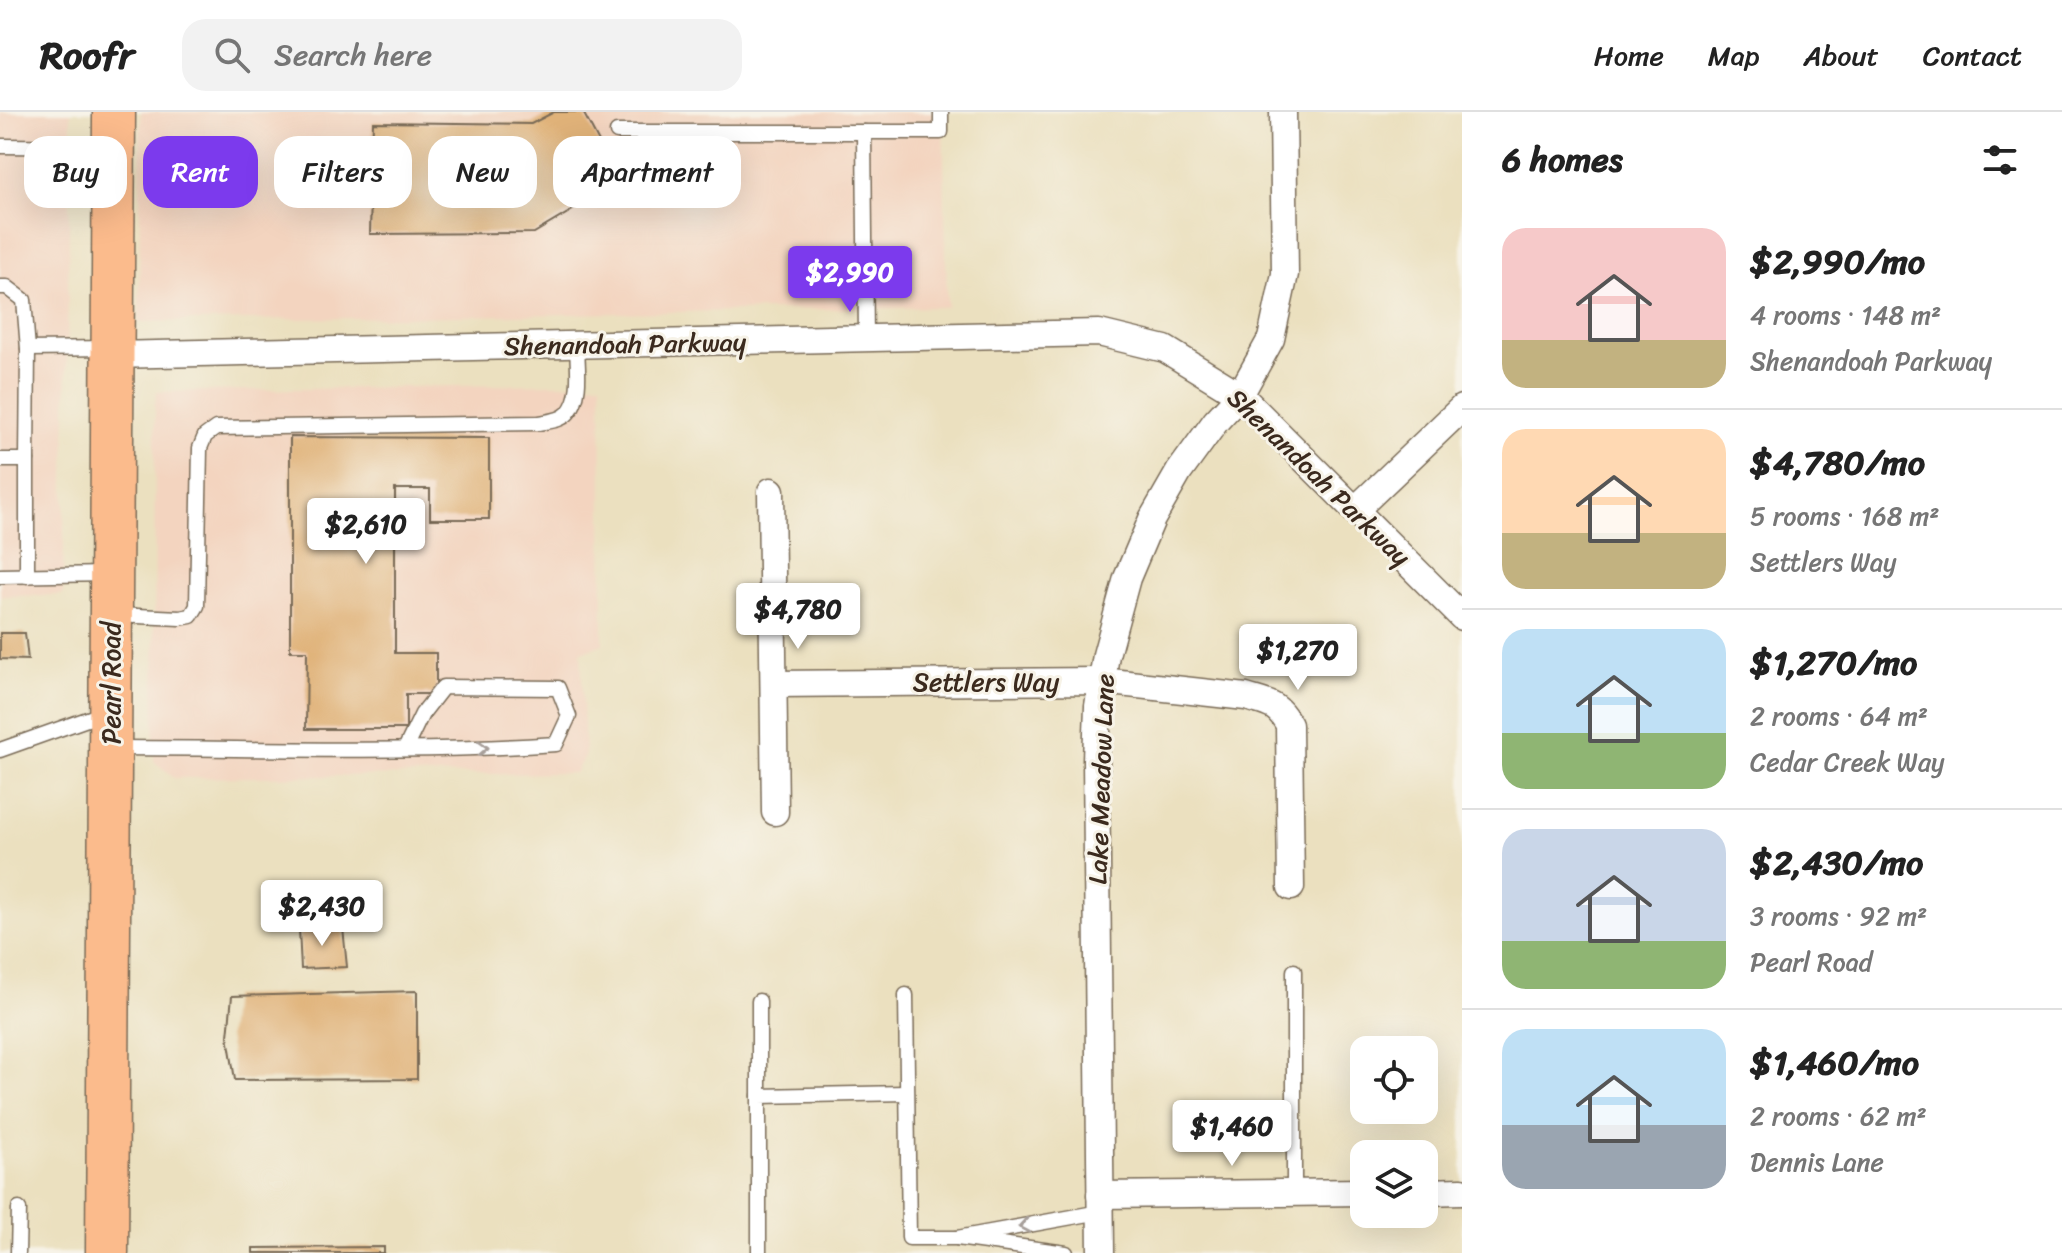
<!DOCTYPE html>
<html lang="en">
<head>
<meta charset="utf-8">
<style>
  :root { --surface:#fff; --page:#f2f2f2; --text:#222; --muted:#767676; --line:#e0e0e0; --accent:#7c3aed }
  body { margin:0; font-family:Sriracha,sans-serif; background:var(--page); color:var(--text); height:100vh; display:flex; flex-direction:column; font-size:30px; white-space:nowrap }
  * { box-sizing:border-box; margin:0 }
  p { font-size:26px; color:var(--muted) }
  .icon { flex:none; width:44px; height:44px; fill:none; stroke:currentColor; stroke-width:2; stroke-linecap:round; stroke-linejoin:round }
  .map { position:relative; flex:1; overflow:hidden }
  .details { display:flex; flex-direction:column; background:var(--surface); width:600px }
  .details>* { flex:none }
  .hud { position:absolute; left:24px; top:24px; width:760px; height:72px; display:flex; gap:16px }
  .fabs { position:absolute; left:1350px; top:924px; display:grid; gap:16px }
  .fabs a { display:grid; place-items:center; width:88px; height:88px; border-radius:16px; background:var(--surface); box-shadow:0 8px 32px #0002; font-size:40px }
  .price { position:absolute; translate:-50% -68px; padding:0 18px; border-radius:8px; background:#fff; color:#222; font-size:26px; line-height:52px; filter:drop-shadow(0 2px 4px #0008) }
  .price::after { content:''; position:absolute; left:50%; top:48px; width:24px; height:18px; margin-left:-12px; background:inherit; clip-path:polygon(0 0,100% 0,50% 100%) }
  .price.on { background:var(--accent); color:#fff }
  ul { padding:0; list-style:none }
  li { display:flex; align-items:center; gap:24px; height:200px; padding:0 40px }
  li+li { border-top:2px solid var(--line) }
  li span { display:grid; place-items:center; flex:none; width:224px; height:160px; border-radius:24px; color:#555 }
  li>.icon { margin-inline-start:auto }
  span .icon { width:96px; height:96px; fill:#fffc; stroke-width:1 }
  li b { font-size:34px }
  h2 { display:flex; justify-content:space-between; align-items:center; height:96px; padding:0 40px; font-size:34px }
  .chip { padding:0 28px; border-radius:24px; background:var(--surface); box-shadow:0 8px 32px #0002; font-size:28px; line-height:72px }
  .chip.on { background:var(--accent); color:#fff }
  header { display:flex; align-items:center; gap:48px; box-sizing:border-box; height:112px; padding:0 40px; background:var(--surface); border-bottom:2px solid var(--line) }
  header strong { font-size:38px }
  nav { display:flex; gap:44px; margin-inline-start:auto; font-size:28px }
  .search { width:560px; height:72px; background:var(--page); display:flex; align-items:center; gap:20px; box-sizing:border-box; padding:0 28px; border-radius:24px; color:var(--muted); font-size:30px }
  main { display:flex; flex:1; min-height:0 }
  .map>svg:first-child { display:block }
  .built { fill:#f3d4bf }
  .building { fill:#e0b279 }
  .lines { fill:none; stroke-linecap:round; stroke-linejoin:round }
  .service-casing { stroke:#796a56; stroke-width:17 }
  .minor-casing { stroke:#796a56; stroke-width:29 }
  .primary-casing { stroke:#796a56; stroke-width:45 }
  .service { stroke:#fff; stroke-width:14 }
  .minor { stroke:#fff; stroke-width:26 }
  .primary { stroke:#fbbb8c; stroke-width:42 }
  .oneway { stroke:#a79f9a }
  .labels { text-anchor:middle; stroke-width:6; stroke-linejoin:round; paint-order:stroke }
  .street-label { font-size:26px; fill:#3b2a1e; stroke:#f7f3e8 }
</style>
</head>
<body>
<header>
<strong>Roofr</strong>
<div class="search"><svg class="icon" aria-label="search" viewBox="0 0 24 24"><circle cx="10" cy="10" r="6"/><path d="M15 15l6 6"/></svg>Search here</div>
<nav><a>Home</a><a>Map</a><a>About</a><a>Contact</a></nav>
</header>
<main>
<div class="map">
<svg width="1462" height="1141" viewBox="0 0 1462 1141">
  <rect width="100%" height="100%" fill="#f7f3e8"/>
  <filter id="ink" filterUnits="userSpaceOnUse"><feTurbulence type="fractalNoise" baseFrequency=".0125" numOctaves="2"/><feDisplacementMap in="SourceGraphic" scale="16" xChannelSelector="R" yChannelSelector="G"/><feConvolveMatrix kernelMatrix="1 2 1 2 8 2 1 2 1" color-interpolation-filters="sRGB"/></filter>
  <filter id="wash" filterUnits="userSpaceOnUse"><feTurbulence type="fractalNoise" baseFrequency=".006" numOctaves="4" result="noise"/><feDisplacementMap in="SourceGraphic" scale="32" xChannelSelector="R" yChannelSelector="G"/><feGaussianBlur stdDeviation="1.8" result="paint"/><feColorMatrix in="noise" values="0 0 0 0 0 0 0 0 0 0 0 0 0 0 0 0 0 1.4 0 .05"/><feComposite in="paint" operator="in"/></filter>
  <g filter="url(#wash)">
    <rect width="100%" height="100%" fill="#ebe0bf"/>
    <!-- built -->
    <g class="built">
      <polygon points="0,0 71,0 63,483 0,484"/>
      <polygon points="141,0 943,0 947,195 139,210"/>
      <polygon points="601,271 603,532 581,540 585,643 575,661 174,666 154,649 155,291 157,280"/>
    </g>
    <g id="blocks">
      <!-- building -->
      <g class="building">
        <polygon points="554,0 583,0 620,70 534,121 370,122 373,10 531,12"/>
        <polygon points="290,325 489,326 489,407 430,407 430,377 395,377 395,541 436,541 436,582 406,582 406,617 306,617 307,539 290,539"/>
        <polygon points="0,521 25,521 28,548 0,547"/>
        <polygon points="343,816 347,855 301,857 299,817"/>
        <polygon points="417,879 417,967 235,968 228,924 232,884"/>
        <polygon points="384,1135 384,1141 253,1141 253,1136"/>
      </g>
    </g>
  </g>
  <g filter="url(#ink)">
    <use href="#blocks" fill-opacity="0" stroke="#796a56" stroke-width="2"/>
    <g class="lines">
      <defs>
        <g id="service">
          <polyline points="617,20 941,20 941,0"/>
          <polyline points="864,20 866,226"/>
          <polyline points="0,34 109,35"/>
          <polyline points="0,175 7,175 24,188 28,237 27,348 0,348"/>
          <polyline points="28,237 109,236"/>
          <polyline points="0,464 107,462"/>
          <polyline points="27,464 27,348"/>
          <path d="M116,503L180,506L191,504L197,494L200,336L205,324L216,316L539,311C548,309 561,309 568,301C583,284 577,253 577,233"/>
          <path d="M115,636C262,636 410,642 556,632L569,604L558,576L443,575L422,602L405,637"/>
          <polyline points="0,638 107,600"/>
          <polyline points="1294,859 1294,1081"/>
          <polyline points="906,883 909,1126 957,1126"/>
          <polyline points="759,889 759,984"/>
          <polyline points="18,1141 19,1097"/>
          <polyline points="759,1141 759,984 906,981"/>
          <polyline points="1066,1141 957,1126 1100,1100"/>
        </g>
        <g id="minor">
          <polyline points="113,243 1099,221 1165,237 1240,283 1462,505"/>
          <polyline points="771,379 775,700"/>
          <polyline points="1355,398 1462,296"/>
          <path d="M774,572L1102,569L1246,585C1269,592 1277,591 1289,613L1291,775"/>
          <polyline points="1424,1080 1462,1079"/>
          <polyline points="1100,1083 1364,1080"/>
          <polyline points="1101,1141 1096,648 1098,594 1106,543 1127,466 1152,407 1179,360 1216,309 1240,283 1271,227 1285,162 1283,0"/>
        </g>
        <polyline id="primary" points="107,1141 114,0"/>
      </defs>
      <!-- service casing -->
      <use href="#service" class="service-casing"/>
      <!-- minor casing -->
      <use href="#minor" class="minor-casing"/>
      <!-- primary casing -->
      <use href="#primary" class="primary-casing"/>
      <!-- service -->
      <use href="#service" class="service"/>
      <!-- minor -->
      <use href="#minor" class="minor"/>
      <!-- primary -->
      <use href="#primary" class="primary"/>
    </g>
    <!-- one-way arrows -->
    <defs><path id="oneway-chevron" d="M-2-3.5L2.5 0L-2 3.5" fill="none" stroke-width="1.6" stroke-linecap="round" stroke-linejoin="round" transform="scale(2)"/></defs>
    <g class="oneway">
      <use href="#oneway-chevron" transform="translate(483 636) rotate(-2)"/>
      <use href="#oneway-chevron" transform="translate(1024 1114) rotate(170)"/>
    </g>
  </g>
  <g class="labels">
    <!-- street labels -->
    <g class="street-label">
      <text transform="translate(625 232) rotate(-1)" y="9">Shenandoah Parkway</text>
      <text transform="translate(1319 365) rotate(44)" y="9">Shenandoah Parkway</text>
      <text x="986" y="579">Settlers Way</text>
      <text transform="translate(111 571) rotate(-90)" y="9">Pearl Road</text>
      <text transform="translate(1101 667) rotate(-88)" y="9">Lake Meadow Lane</text>
    </g>
  </g>
</svg>
<div class="fabs">
<a><svg class="icon" aria-label="locate" viewBox="0 0 24 24"><circle cx="12" cy="12" r="6"/><path d="M12 2v4M12 18v4M2 12h4M18 12h4"/></svg></a>
<a><svg class="icon" aria-label="layers" viewBox="0 0 24 24"><path d="M12 4l9 5-9 5-9-5zM3 14l9 5 9-5"/></svg></a>
</div>
<b class="price on" style="left:850px;top:202px">$2,990</b>
<b class="price" style="left:366px;top:454px">$2,610</b>
<b class="price" style="left:798px;top:539px">$4,780</b>
<b class="price" style="left:1298px;top:580px">$1,270</b>
<b class="price" style="left:322px;top:836px">$2,430</b>
<b class="price" style="left:1232px;top:1056px">$1,460</b>
<div class="hud">
<a class="chip">Buy</a>
<a class="chip on">Rent</a>
<a class="chip">Filters</a>
<a class="chip">New</a>
<a class="chip">Apartment</a>
</div>
</div>
<section class="details">
<h2>6 homes<svg class="icon" aria-label="filters" viewBox="0 0 24 24"><path d="M4 7h16M4 17h16"/><circle cx="9" cy="7" r="2"/><circle cx="15" cy="17" r="2"/></svg></h2>
<ul>
<li><span style="background:linear-gradient(#f6c9c9 70%,#c2b280 0)"><svg class="icon" aria-label="home" viewBox="0 0 24 24"><path d="M3 11l9-7 9 7M6 9v11h12V9"/></svg></span><div><b>$2,990/mo</b><p>4 rooms · 148 m²</p><p>Shenandoah Parkway</p></div></li>
<li><span style="background:linear-gradient(#ffd9b3 65%,#c2b280 0)"><svg class="icon" aria-label="home" viewBox="0 0 24 24"><path d="M3 11l9-7 9 7M6 9v11h12V9"/></svg></span><div><b>$4,780/mo</b><p>5 rooms · 168 m²</p><p>Settlers Way</p></div></li>
<li><span style="background:linear-gradient(#bfe0f5 65%,#8fb573 0)"><svg class="icon" aria-label="home" viewBox="0 0 24 24"><path d="M3 11l9-7 9 7M6 9v11h12V9"/></svg></span><div><b>$1,270/mo</b><p>2 rooms · 64 m²</p><p>Cedar Creek Way</p></div></li>
<li><span style="background:linear-gradient(#c9d6e8 70%,#8fb573 0)"><svg class="icon" aria-label="home" viewBox="0 0 24 24"><path d="M3 11l9-7 9 7M6 9v11h12V9"/></svg></span><div><b>$2,430/mo</b><p>3 rooms · 92 m²</p><p>Pearl Road</p></div></li>
<li><span style="background:linear-gradient(#bfe0f5 60%,#9aa5b1 0)"><svg class="icon" aria-label="home" viewBox="0 0 24 24"><path d="M3 11l9-7 9 7M6 9v11h12V9"/></svg></span><div><b>$1,460/mo</b><p>2 rooms · 62 m²</p><p>Dennis Lane</p></div></li>
</ul>
</section>
</main>
</body>
</html>
